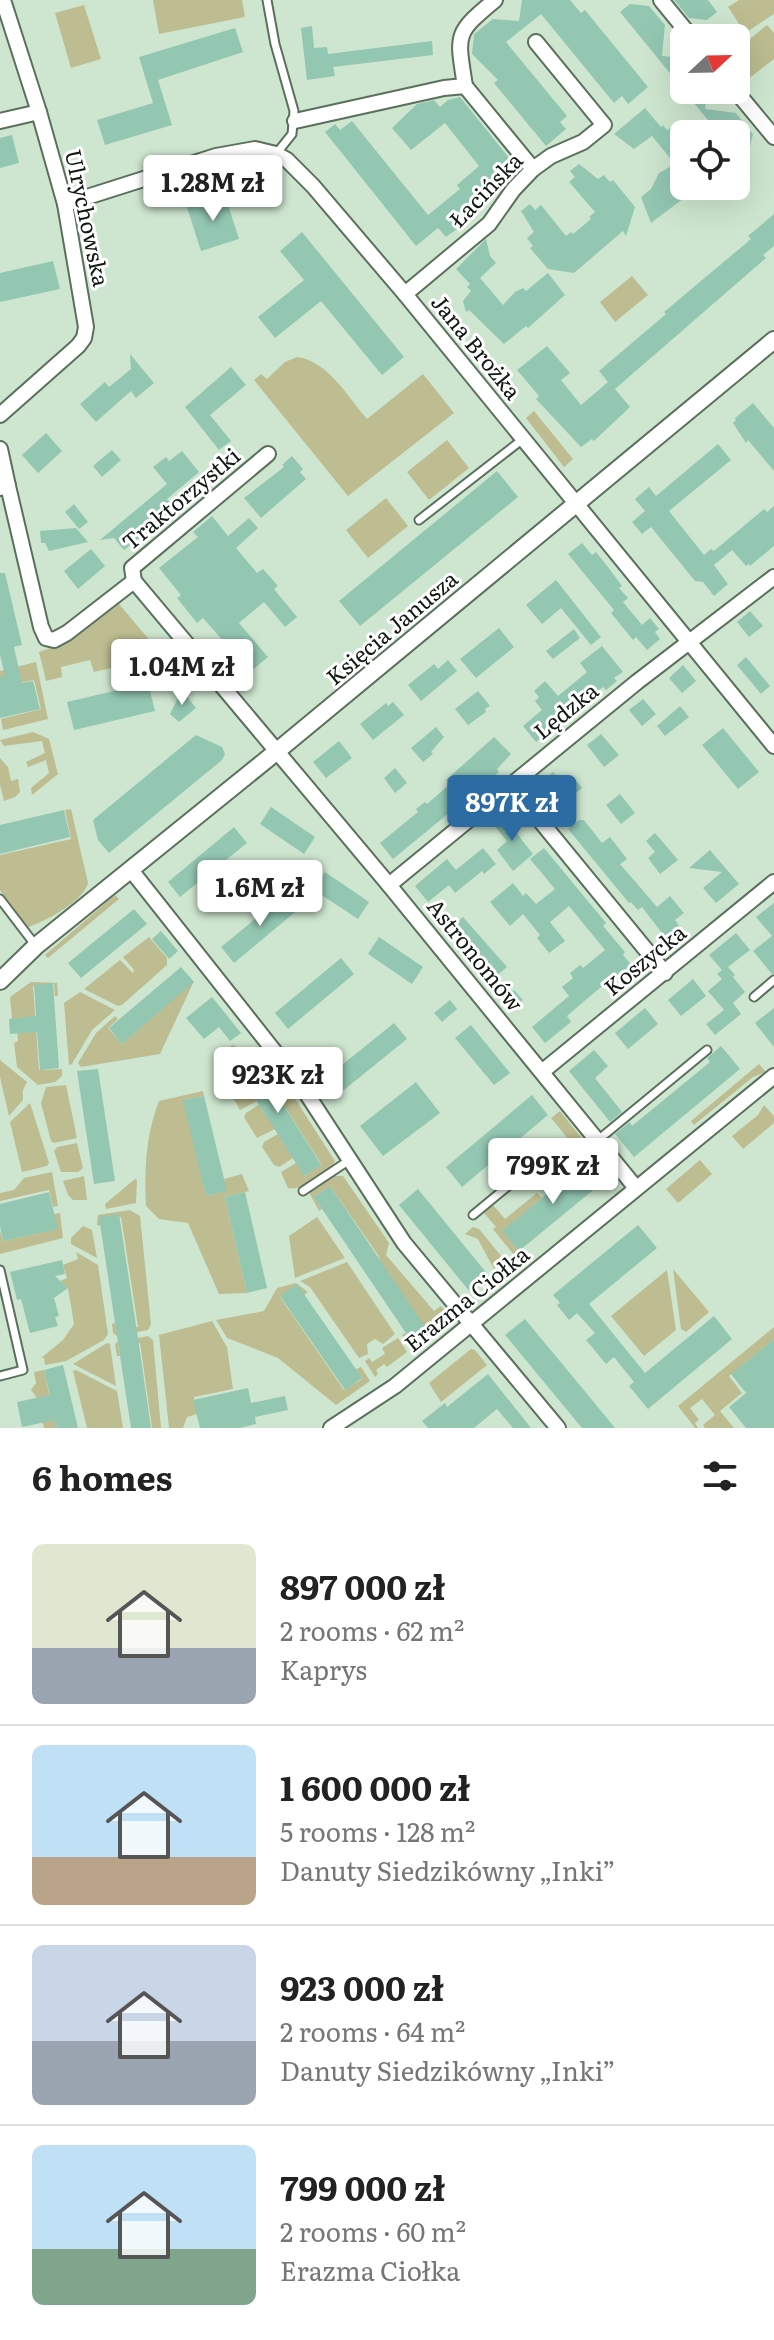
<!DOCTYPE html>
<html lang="en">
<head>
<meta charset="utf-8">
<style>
  :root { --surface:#fff; --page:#f2f2f2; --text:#222; --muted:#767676; --line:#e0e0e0; --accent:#2c6ca3 }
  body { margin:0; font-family:Literata,serif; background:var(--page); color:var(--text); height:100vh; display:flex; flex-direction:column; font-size:30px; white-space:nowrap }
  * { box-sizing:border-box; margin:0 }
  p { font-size:26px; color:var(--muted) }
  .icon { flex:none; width:44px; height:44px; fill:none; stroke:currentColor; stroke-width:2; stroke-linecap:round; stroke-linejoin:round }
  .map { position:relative; height:1428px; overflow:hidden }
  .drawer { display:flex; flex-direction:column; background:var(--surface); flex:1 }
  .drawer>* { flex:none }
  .needle { width:52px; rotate:68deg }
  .buttons { position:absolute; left:670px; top:24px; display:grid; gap:16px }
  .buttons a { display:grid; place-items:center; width:80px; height:80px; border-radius:12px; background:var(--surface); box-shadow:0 8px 32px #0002; font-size:40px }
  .price { position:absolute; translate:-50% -68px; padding:0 18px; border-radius:8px; background:#fff; color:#222; font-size:26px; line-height:52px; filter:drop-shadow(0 2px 4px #0008) }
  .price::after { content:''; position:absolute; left:50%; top:48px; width:24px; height:18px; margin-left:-12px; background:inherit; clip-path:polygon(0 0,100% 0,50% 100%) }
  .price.active { background:var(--accent); color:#fff }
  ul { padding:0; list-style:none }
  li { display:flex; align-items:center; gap:24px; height:200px; padding:0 32px }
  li+li { border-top:2px solid var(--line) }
  li span { display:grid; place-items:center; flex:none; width:224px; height:160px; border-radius:12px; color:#555 }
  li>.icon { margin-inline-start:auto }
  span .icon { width:96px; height:96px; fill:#fffc; stroke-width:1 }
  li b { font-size:34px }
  h2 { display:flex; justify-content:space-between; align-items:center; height:96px; padding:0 32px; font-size:34px }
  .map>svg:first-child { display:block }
  .green { fill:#bdbd91 }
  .building { fill:#93c7b2 }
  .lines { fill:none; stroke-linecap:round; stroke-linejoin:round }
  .service-casing { stroke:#5a705c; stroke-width:11 }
  .minor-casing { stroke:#5a705c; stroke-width:18 }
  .tertiary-casing { stroke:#5a705c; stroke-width:20 }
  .service { stroke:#fff; stroke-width:7 }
  .minor { stroke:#fff; stroke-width:14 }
  .tertiary { stroke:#fff; stroke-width:16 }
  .labels { text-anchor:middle; stroke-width:6; stroke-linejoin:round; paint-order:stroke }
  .street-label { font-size:22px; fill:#111a12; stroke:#fff }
</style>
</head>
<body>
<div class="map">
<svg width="774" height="1428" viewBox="0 0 774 1428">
  <rect width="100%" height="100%" fill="#cee6cf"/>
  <!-- green -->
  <g class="green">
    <polygon points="153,0 242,0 245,17 159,34"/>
    <polygon points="739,0 774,0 774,14 745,33 728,7"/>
    <polygon points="84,5 101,59 71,68 55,13"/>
    <polygon points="767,25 774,33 774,59 747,80 736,66 736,50"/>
    <polygon points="632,276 648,295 615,322 600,302"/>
    <path d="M297,357C328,361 347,396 367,419L423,374L454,413L348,496L254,380L261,374L267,379L285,362Z"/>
    <polygon points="534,411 573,459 564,467 526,418"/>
    <polygon points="447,440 469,468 429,500 407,472"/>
    <polygon points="386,498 408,526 368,558 346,530"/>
    <polygon points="119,604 163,656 94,672 90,660 61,667 62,677 46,681 39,652 69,642"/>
    <polygon points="36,662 48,719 3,730 1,719 41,709 34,680 0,687 0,671"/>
    <polygon points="33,732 49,739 58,774 32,795 31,788 49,773 46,760 28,767 26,762 45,753 42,741 4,746 0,740"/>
    <polygon points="0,758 8,767 11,781 18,779 20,792 15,797 4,801 0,785"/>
    <path d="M71,809L88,883C83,902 44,922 26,928L0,890V855L71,839L65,810Z"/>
    <polygon points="115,895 119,899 48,958 45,955"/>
    <polygon points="149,937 167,958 167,965 122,1005 118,1006 84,989 120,960 133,973 134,970 123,957"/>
    <polygon points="194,981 160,1054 81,1067 78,1063 96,1033 115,1016 118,1019 108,1028 122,1044"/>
    <polygon points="31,982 57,983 58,996 55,996 54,984 33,986 39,1070 62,1069 62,1076 55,1082 38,1085 17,1067 14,1043 18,1041 16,1019 12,1019 10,997"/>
    <polygon points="80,992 115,1010 92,1030 72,1064 69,1065 64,1003"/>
    <path d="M233,1045L247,1052L258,1048L290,1091L335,1161C328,1174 303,1191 288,1188L281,1172L296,1163L305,1176L321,1164L252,1054L235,1064L238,1071L224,1079L218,1068L223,1051Z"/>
    <polygon points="0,1060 27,1082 23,1090 23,1100 9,1116 0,1077"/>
    <polygon points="759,1064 766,1072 753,1077 694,1125 691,1121"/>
    <polygon points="242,1076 257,1101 240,1110 226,1086"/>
    <polygon points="66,1085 77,1138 54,1143 51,1141 41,1103 46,1087"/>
    <path d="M203,1091L204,1096L184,1100L206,1196L226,1191L224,1179L242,1174L249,1191L225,1197L247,1293L219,1294L188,1223L159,1219L146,1206C144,1170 146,1134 159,1101Z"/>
    <polygon points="30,1103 49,1163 47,1166 22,1172 10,1122"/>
    <polygon points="259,1105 275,1129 257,1138 244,1117 246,1113"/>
    <polygon points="764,1105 774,1116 774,1123 743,1149 732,1136 758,1115"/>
    <polygon points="560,1111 587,1145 579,1152 551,1118"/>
    <polygon points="278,1134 293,1158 279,1167 274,1165 262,1147 264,1142"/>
    <polygon points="77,1143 83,1168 78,1172 61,1172 54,1151 57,1147"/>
    <polygon points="700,1160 712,1174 678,1203 666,1189"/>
    <polygon points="52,1172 58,1206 53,1207 49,1190 0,1201 0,1193 14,1190 24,1178"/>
    <polygon points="84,1176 87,1200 73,1200 68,1195 63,1181"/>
    <polygon points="333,1176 343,1176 389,1243 386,1255 434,1311 441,1306 447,1313 444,1323 414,1346 408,1346 402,1335 405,1333 410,1339 378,1255 330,1186 314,1197 322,1209 319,1211 309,1192"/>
    <polygon points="135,1179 137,1180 136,1203 106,1209 105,1204"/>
    <polygon points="537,1193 542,1198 503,1231 519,1251 514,1255 493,1229 496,1227 484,1213 493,1205 505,1219"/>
    <polygon points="130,1210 140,1216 151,1324 148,1330 117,1336 113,1333 112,1324 115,1323 117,1330 138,1327 121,1217 100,1219 101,1226 97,1225 98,1215"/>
    <polygon points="60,1213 63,1238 0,1254 0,1230 3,1241 57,1229 54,1214"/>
    <polygon points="317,1217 345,1258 295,1278 289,1236"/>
    <polygon points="83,1226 92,1230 97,1258 71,1244 71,1238"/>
    <polygon points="473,1227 479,1229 506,1262 495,1271 478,1239 465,1234"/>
    <polygon points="76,1252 98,1265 108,1334 104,1340 66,1361 45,1365 44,1358 41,1358 63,1340 74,1324 68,1288 60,1281 67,1278 63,1265 78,1259"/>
    <polygon points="347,1262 395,1334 383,1344 375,1339 367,1344 368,1354 359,1358 310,1287 300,1281"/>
    <polygon points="673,1269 709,1312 686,1332 681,1329"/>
    <polygon points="667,1270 676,1330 644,1356 611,1316"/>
    <polygon points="296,1283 308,1292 304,1295 297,1285 280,1297 344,1390 362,1379 356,1369 361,1367 370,1381 336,1405 278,1358 227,1338 216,1320 264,1311 277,1288"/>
    <polygon points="212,1321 227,1347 233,1389 194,1397 197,1414 187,1417 183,1428 169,1428 159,1335"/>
    <polygon points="774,1327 774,1339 729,1376 742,1393 720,1411 734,1428 705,1428 703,1425 715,1415 702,1399 690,1408 699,1420 695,1423 698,1428 695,1428 678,1406"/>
    <polygon points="148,1336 153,1340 161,1428 152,1428 140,1343 118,1346 120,1356 117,1356 115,1345 117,1342"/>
    <polygon points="398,1338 407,1352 387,1367 384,1364 376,1370 378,1374 375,1377 365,1361 369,1358 372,1362 385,1354 382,1348"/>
    <polygon points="107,1343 110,1344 116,1386 73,1364"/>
    <polygon points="471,1349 475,1350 487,1365 441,1402 429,1383"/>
    <polygon points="44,1370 57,1428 44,1428 37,1398 31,1390 36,1383 34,1372"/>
    <polygon points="76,1370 117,1391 123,1428 87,1428 73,1371"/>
  </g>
  <!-- building -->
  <g class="building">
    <polygon points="522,0 570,0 581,13 585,10 648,87 628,104 622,96 614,103 541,14 506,42 567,116 560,122 566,129 546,146 494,83 498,80 472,54 474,34 493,19 519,21"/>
    <polygon points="674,0 708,0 717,12 707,20 689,18"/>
    <polygon points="630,4 649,6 665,25 662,56 684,58 684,90 707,90 705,109 736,113 753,134 749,151 736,162 736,134 719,134 673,77 620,12"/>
    <polygon points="312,26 314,48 327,47 328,54 432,41 433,55 333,67 335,76 307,80 301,28"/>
    <polygon points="235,28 243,52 158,80 172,125 105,145 97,120 153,103 139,57"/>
    <polygon points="460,97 509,158 501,165 507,172 498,179 500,182 497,185 499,188 476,207 479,210 469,220 446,237 438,228 416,246 325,132 335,124 340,130 352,121 428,215 460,189 457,185 479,166 445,123 411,150 392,128 417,104 434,100 440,107 448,100"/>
    <polygon points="645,108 661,127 663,125 667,130 684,120 684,186 692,192 651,223 641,197 651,189 659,173 675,164 652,136 634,149 614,134"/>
    <polygon points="12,135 19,163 0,168 0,138"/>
    <polygon points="579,164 598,179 604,175 610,182 613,180 635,207 626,236 623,231 574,273 548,269 530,248 533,246 527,238 534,232 521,211 530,204 535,210 541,205 566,236 571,232 573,234 591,219 589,217 595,212 569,182 575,177 570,171"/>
    <polygon points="225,195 239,239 201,251 187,207"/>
    <polygon points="774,214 774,246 763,255 766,258 615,389 630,407 594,441 592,439 581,447 536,399 539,396 517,370 547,346 570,373 561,380 581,405 608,382 599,371 666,314 664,312 751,239 748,236"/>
    <polygon points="302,232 404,357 382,375 321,301 275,338 258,317 304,280 280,251"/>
    <polygon points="486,239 490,256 496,263 480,278 503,305 515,292 523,288 526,291 548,273 565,295 528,328 526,326 504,344 469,310 466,312 463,301 471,291 467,287 470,284 456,269"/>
    <polygon points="53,261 60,289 0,302 0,273"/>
    <polygon points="130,354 154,383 136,398 131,391 96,422 80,404 105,382 109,387 131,369"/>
    <polygon points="231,367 246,385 210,415 231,441 219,450 185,407"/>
    <polygon points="753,403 774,428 774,471 748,440 746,443 733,423 736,420 735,418"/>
    <polygon points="46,433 62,451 38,473 22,455"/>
    <polygon points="718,444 731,460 669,511 704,555 711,549 714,551 764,509 767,512 774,506 774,546 750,566 749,564 746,566 732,550 714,565 728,584 714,596 703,582 695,581 651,527 642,534 632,522 645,511 635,499 649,487 656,496"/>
    <polygon points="112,450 121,460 102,477 93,466"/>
    <polygon points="182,451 199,472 167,499 175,509 124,550 114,538 100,540 167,484 153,467 166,457 169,461"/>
    <polygon points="292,456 303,469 300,472 306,479 261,518 244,498 284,467 282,465"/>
    <polygon points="497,471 518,497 360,626 339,601"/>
    <polygon points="74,504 88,522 79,529 65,512"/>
    <polygon points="212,516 228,536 249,518 258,528 236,548 257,573 263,569 278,586 274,589 297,617 285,627 264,602 239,623 268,657 249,673 239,660 233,666 225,655 231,650 203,618 197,623 177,598 181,595 159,568 198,537 193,532"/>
    <polygon points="76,528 88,542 49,551 45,543 41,543 40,531"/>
    <polygon points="582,543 592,555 596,552 611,571 622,586 619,588 628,598 623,602 642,625 650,618 659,629 655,632 660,639 647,650 636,637 633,640 611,613 614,610 568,554"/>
    <polygon points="91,549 105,566 78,589 64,571"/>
    <polygon points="0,573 5,573 22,645 14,647 22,683 33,681 40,709 0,718 0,677 5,676 0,655"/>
    <polygon points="556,580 601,637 591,645 561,608 542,624 526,605"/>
    <polygon points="750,611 763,626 749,637 737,622"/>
    <polygon points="499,628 514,647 476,678 460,659"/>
    <polygon points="574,629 580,638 553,659 546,651"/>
    <polygon points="602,646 623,672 614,678 617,681 606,690 603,687 581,705 579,702 559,719 562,721 536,742 523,726 542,710 535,701 539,697 534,691 545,681 558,696 587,672 580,663"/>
    <polygon points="746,657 770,686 761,694 737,665"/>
    <polygon points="448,660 457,671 421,701 408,685 434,664 438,669"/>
    <polygon points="683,665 696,681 682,693 669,678"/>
    <polygon points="148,683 155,711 74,730 67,702"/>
    <polygon points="182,690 196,708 179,722 170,714"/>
    <polygon points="478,691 490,706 485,709 486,712 468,725 455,709"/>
    <polygon points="643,699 656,714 642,726 629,710"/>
    <polygon points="393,702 404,715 373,740 360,724 386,703 388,706"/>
    <polygon points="680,706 689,717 665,736 657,726"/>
    <polygon points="436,727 444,737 431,752 433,754 423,762 411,748"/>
    <polygon points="723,728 759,772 738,789 702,745"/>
    <polygon points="601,734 619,755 604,767 587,745"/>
    <polygon points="196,735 222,747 225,754 222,760 109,853 98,840 93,820"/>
    <polygon points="494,737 511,754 497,769 499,772 393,859 380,843 418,812 416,809 425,802 427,804 450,784 446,780"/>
    <polygon points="339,741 352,758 326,778 313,762"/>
    <polygon points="395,768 407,783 395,793 384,778"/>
    <polygon points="553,772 564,786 574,778 582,788 559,807 539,784"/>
    <polygon points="620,794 635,813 621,824 606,805"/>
    <polygon points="271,807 315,837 304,854 260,824"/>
    <polygon points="64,810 70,837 0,854 0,825"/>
    <polygon points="506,812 518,827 514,830 533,854 513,871 497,850 507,841 492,823"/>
    <polygon points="579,820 584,820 602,843 610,837 627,859 620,864 657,907 670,896 684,913 675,920 682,930 668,941 642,907 638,910 631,902 629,903 568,829"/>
    <polygon points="234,827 247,843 180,897 168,882"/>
    <polygon points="655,833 678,860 660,874 648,858 655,852 646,841"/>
    <polygon points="483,848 496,864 484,874 482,871 455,893 449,885 428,902 415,886 447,859 456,870"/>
    <polygon points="544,848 606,923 603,926 625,952 623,955 635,969 620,982 615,976 589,997 567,1016 571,1022 545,1043 532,1027 569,996 562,987 573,978 570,973 580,965 583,968 605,950 569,906 550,922 565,941 549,953 537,938 540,935 523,914 510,926 490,902 513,883 523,896 526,893 536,904 555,889 530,859"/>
    <polygon points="710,850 739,884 716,903 703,888 722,872 689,868"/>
    <polygon points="325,872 369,902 358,919 314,890"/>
    <polygon points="287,893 300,908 234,963 221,947"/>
    <polygon points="774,903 774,974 772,974 753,951 772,936 756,917"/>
    <polygon points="134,909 147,924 81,978 68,963"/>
    <polygon points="463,917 507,967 493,979 451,927"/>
    <polygon points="161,931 178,951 169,959 152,939"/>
    <polygon points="736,933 750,950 728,967 735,975 733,977 745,992 733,1003 741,1014 715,1035 706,1024 724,1010 708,991 722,979 717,974 722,970 709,955"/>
    <polygon points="379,937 423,967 412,984 368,954"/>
    <polygon points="341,958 354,974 288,1029 275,1013"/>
    <polygon points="181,967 194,982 122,1044 109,1028"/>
    <polygon points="693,979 706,996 681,1016 668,1000"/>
    <polygon points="53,983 59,1068 40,1070 37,1032 10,1034 9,1019 36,1016 34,985"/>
    <polygon points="514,990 523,1000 510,1011 501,1001"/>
    <polygon points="212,997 241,1033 230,1041 219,1027 204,1039 186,1018"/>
    <polygon points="450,1000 457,1009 442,1022 434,1013"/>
    <polygon points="645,1008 658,1024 628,1049 615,1033"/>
    <polygon points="774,1008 774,1047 755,1023"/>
    <polygon points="394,1023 407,1039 340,1093 327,1077"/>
    <polygon points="471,1025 510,1073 494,1085 455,1038"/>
    <polygon points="721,1046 740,1069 634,1157 615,1134 630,1122 632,1126 710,1062 707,1058"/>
    <polygon points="594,1050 608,1066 595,1078 622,1112 610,1122 569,1071"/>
    <polygon points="252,1054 321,1165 304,1176 234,1065"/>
    <polygon points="98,1069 115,1181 94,1184 77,1071"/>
    <polygon points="416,1082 440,1113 383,1156 360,1126"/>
    <polygon points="532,1095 548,1115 462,1187 446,1167"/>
    <polygon points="204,1096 227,1191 206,1196 183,1100"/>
    <polygon points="587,1161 603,1182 519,1251 502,1231"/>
    <polygon points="330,1186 426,1328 410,1339 314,1197"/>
    <polygon points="418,1189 489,1276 470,1292 399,1205"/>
    <polygon points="49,1192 58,1229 3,1241 0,1226 0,1204"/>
    <polygon points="245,1192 267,1288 247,1293 225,1197"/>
    <polygon points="119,1214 138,1338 151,1428 131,1428 99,1217"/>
    <polygon points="638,1225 657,1248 589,1304 645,1373 714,1316 732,1339 648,1409 629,1386 634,1382 614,1357 606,1364 586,1340 595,1333 577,1313 569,1320 557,1305 560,1303 553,1295"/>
    <polygon points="62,1260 65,1274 55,1276 68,1288 54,1298 59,1316 55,1317 58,1326 30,1333 21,1299 17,1300 10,1272"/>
    <polygon points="297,1284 362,1378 345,1390 280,1296"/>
    <polygon points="525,1319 583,1389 615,1428 582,1428 505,1335"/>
    <polygon points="774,1339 774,1428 746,1428 729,1407 746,1393 731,1374"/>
    <polygon points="63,1365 78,1428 57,1428 55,1420 22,1427 17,1402 50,1395 44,1370"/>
    <polygon points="488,1374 531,1428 513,1428 497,1409 474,1428 428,1428 422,1421 445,1403 447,1407"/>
    <polygon points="248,1388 251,1403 285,1396 288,1410 255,1417 256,1424 240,1428 200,1428 193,1400"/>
  </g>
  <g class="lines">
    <defs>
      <g id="service">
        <polyline points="267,0 275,44 294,111 292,134 276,154"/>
        <polyline points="419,520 523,439"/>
        <polyline points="0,899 36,946"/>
        <polyline points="754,997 774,980"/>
        <polyline points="598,1140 707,1050"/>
        <polyline points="303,1191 348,1161"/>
        <polyline points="473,1215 553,1149 563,1160 577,1160 599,1142"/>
        <polyline points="0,1270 23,1370 0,1376"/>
      </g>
      <g id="minor">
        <polyline points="661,0 692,38"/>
        <path d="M465,86C457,34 454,34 495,0"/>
        <polyline points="735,90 774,137"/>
        <polyline points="0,121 39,112"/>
        <polyline points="295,121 444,88 465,86 533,169"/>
        <polyline points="65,204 216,156 255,149 276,154 287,160 313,186 405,294 774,746"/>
        <polyline points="405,294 489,224 513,190 533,169 551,156 583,142 604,125 536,42"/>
        <polyline points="0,415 78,346 84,338 86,327 65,204 39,112 3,0"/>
        <polyline points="0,449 8,486 0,488"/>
        <polyline points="8,486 41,627 46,638 54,640 67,633 134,581 132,568 268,454"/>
        <polyline points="134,581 389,885 636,1188"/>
        <polyline points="510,784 665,973"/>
        <polyline points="131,870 301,1085 404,1243 558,1428"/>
        <polyline points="389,885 637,682 774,577"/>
        <polyline points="543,1071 774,882"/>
        <polyline points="331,1428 395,1386 774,1076"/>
      </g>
      <polyline id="tertiary" points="0,981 36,946 276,752 774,340"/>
    </defs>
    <!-- service casing -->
    <use href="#service" class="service-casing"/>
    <!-- minor casing -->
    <use href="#minor" class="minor-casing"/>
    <!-- tertiary casing -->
    <use href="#tertiary" class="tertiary-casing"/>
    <!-- service -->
    <use href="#service" class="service"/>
    <!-- minor -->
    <use href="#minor" class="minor"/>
    <!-- tertiary -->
    <use href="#tertiary" class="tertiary"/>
  </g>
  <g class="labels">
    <!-- street labels -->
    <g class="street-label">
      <text transform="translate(486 190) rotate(-46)" y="8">Łacińska</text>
      <text transform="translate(87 218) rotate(78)" y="8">Ulrychowska</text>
      <text transform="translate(476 347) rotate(51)" y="8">Jana Brożka</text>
      <text transform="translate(181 499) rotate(-40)" y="8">Traktorzystki</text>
      <text transform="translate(392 628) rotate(-40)" y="8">Księcia Janusza</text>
      <text transform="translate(566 711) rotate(-39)" y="8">Lędzka</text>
      <text transform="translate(475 955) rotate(51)" y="8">Astronomów</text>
      <text transform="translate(645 960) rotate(-39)" y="8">Koszycka</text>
      <text transform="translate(467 1299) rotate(-39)" y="8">Erazma Ciołka</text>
    </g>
  </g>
</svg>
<div class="buttons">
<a><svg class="needle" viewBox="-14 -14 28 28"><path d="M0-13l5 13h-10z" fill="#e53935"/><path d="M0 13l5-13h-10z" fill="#767676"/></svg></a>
<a><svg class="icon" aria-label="locate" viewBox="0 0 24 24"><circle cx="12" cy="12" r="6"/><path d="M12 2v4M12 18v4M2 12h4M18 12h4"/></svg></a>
</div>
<b class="price" style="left:213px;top:223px">1.28M zł</b>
<b class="price" style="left:182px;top:707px">1.04M zł</b>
<b class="price active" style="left:512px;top:843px">897K zł</b>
<b class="price" style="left:260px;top:928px">1.6M zł</b>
<b class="price" style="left:278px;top:1115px">923K zł</b>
<b class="price" style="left:553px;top:1206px">799K zł</b>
</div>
<section class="drawer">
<h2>6 homes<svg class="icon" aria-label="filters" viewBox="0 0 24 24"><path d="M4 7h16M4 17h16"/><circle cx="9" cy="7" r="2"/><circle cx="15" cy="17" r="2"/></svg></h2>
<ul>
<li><span style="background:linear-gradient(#dfe7d0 65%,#9aa5b1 0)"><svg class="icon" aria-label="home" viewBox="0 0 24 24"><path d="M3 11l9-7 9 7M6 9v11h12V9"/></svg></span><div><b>897 000 zł</b><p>2 rooms · 62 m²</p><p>Kaprys</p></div></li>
<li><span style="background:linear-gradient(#bfe0f5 70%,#b9a48a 0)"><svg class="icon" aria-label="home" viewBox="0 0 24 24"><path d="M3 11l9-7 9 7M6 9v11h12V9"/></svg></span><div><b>1 600 000 zł</b><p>5 rooms · 128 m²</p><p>Danuty Siedzikówny „Inki”</p></div></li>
<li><span style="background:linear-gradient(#c9d6e8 60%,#9aa5b1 0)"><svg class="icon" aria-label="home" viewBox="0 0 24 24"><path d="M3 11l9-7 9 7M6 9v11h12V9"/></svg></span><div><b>923 000 zł</b><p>2 rooms · 64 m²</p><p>Danuty Siedzikówny „Inki”</p></div></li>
<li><span style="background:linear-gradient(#bfe0f5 65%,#7fa58c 0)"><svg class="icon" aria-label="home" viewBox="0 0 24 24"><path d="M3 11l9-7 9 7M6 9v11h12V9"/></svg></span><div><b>799 000 zł</b><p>2 rooms · 60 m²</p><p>Erazma Ciołka</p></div></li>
</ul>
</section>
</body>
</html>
